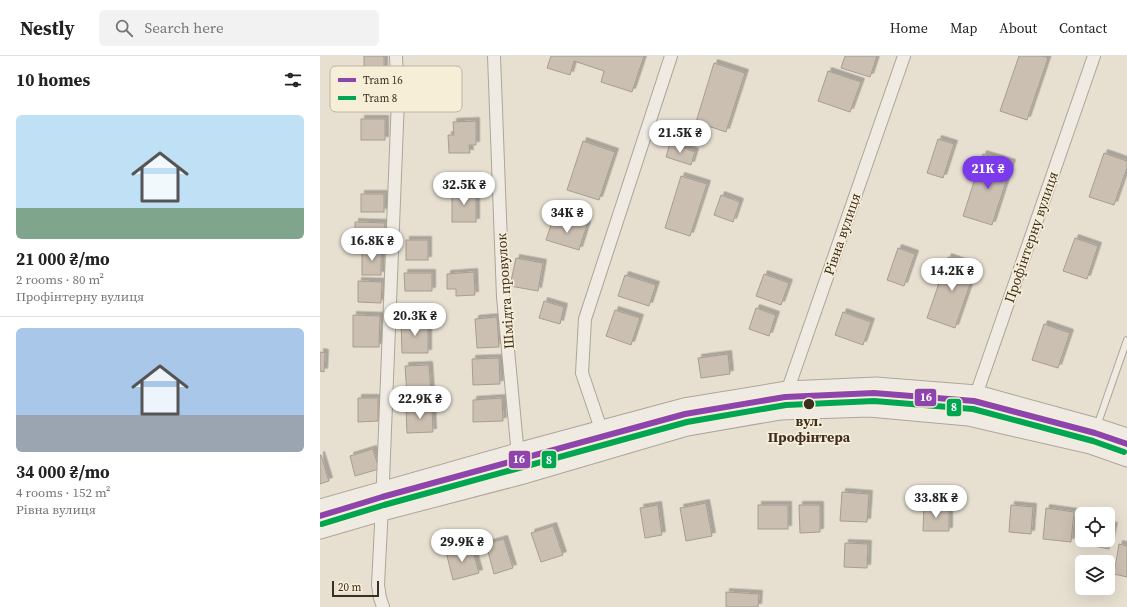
<!DOCTYPE html>
<html lang="en">
<head>
<meta charset="utf-8">
<style>
  :root { --surface:#fff; --page:#f2f2f2; --text:#222; --muted:#767676; --line:#e0e0e0; --accent:#7c3aed }
  body { margin:0; font-family:"Source Serif 4",serif; background:var(--page); color:var(--text); height:100vh; display:flex; flex-direction:column; font-size:15px; white-space:nowrap }
  * { box-sizing:border-box; margin:0 }
  p { font-size:13px; color:var(--muted) }
  .icon { flex:none; width:22px; height:22px; fill:none; stroke:currentColor; stroke-width:2; stroke-linecap:round; stroke-linejoin:round }
  .map { position:relative; flex:1; overflow:hidden }
  .sheet { display:flex; flex-direction:column; background:var(--surface); width:320px }
  .sheet>* { flex:none }
  .fabs { position:absolute; left:755px; top:451px; display:grid; gap:8px }
  .fabs a { display:grid; place-items:center; width:40px; height:40px; border-radius:6px; background:var(--surface); box-shadow:0 4px 16px #0002; font-size:20px }
  .scale { position:absolute; left:12px; bottom:10px; width:47px; box-sizing:border-box; padding-left:4px; border:2px solid #3d2e20; border-top:0; font-size:11px; line-height:14px; white-space:nowrap; color:#3d2e20; -webkit-text-stroke:3px #f7eed8; paint-order:stroke }
  .price { position:absolute; translate:-50% -34px; padding:0 9px; border-radius:14px; background:#fff; color:#222; font-size:13px; line-height:26px; filter:drop-shadow(0 1px 2px #0008) }
  .price::after { content:''; position:absolute; left:50%; top:24px; width:12px; height:9px; margin-left:-6px; background:inherit; clip-path:polygon(0 0,100% 0,50% 100%) }
  .price.selected { background:var(--accent); color:#fff }
  ul { padding:0; list-style:none }
  li { display:grid; align-content:center; gap:8px; height:212px; padding:0 16px }
  li+li { border-top:1px solid var(--line) }
  li span { display:grid; place-items:center; height:124px; border-radius:6px; color:#555 }
  li>.icon { margin-inline-start:auto }
  span .icon { width:72px; height:72px; fill:#fffc; stroke-width:1 }
  li b { font-size:17px }
  h2 { display:flex; justify-content:space-between; align-items:center; height:48px; padding:0 16px; font-size:17px }
  header { display:flex; align-items:center; gap:24px; box-sizing:border-box; height:56px; padding:0 20px; background:var(--surface); border-bottom:1px solid var(--line) }
  header strong { font-size:19px }
  nav { display:flex; gap:22px; margin-inline-start:auto; font-size:14px }
  .search { width:280px; height:36px; background:var(--page); display:flex; align-items:center; gap:10px; box-sizing:border-box; padding:0 14px; border-radius:6px; color:var(--muted); font-size:15px }
  main { display:flex; flex:1; min-height:0 }
  .map>svg:first-child { display:block }
  .building { fill:#cbbfb2; stroke:#a89c90; filter:url(#shadow) }
  .lines { fill:none; stroke-linecap:round; stroke-linejoin:round }
  .service-casing { stroke:#ada599; stroke-width:8 }
  .minor-casing { stroke:#ada599; stroke-width:14 }
  .tertiary-casing { stroke:#ada599; stroke-width:17 }
  .service { stroke:#efebe3; stroke-width:6 }
  .minor { stroke:#efebe3; stroke-width:12 }
  .tertiary { stroke:#efebe3; stroke-width:15 }
  .tram-1-casing { stroke:#f7eed8; stroke-width:9 }
  .tram-2-casing { stroke:#f7eed8; stroke-width:9 }
  .tram-1 { stroke:#8e44ad; stroke-width:6 }
  .tram-2 { stroke:#00a651; stroke-width:6 }
  .stop-dot { fill:#3d2e20; stroke:#f7eed8; stroke-width:1.5 }
  .labels { text-anchor:middle; stroke-width:3.5; stroke-linejoin:round; paint-order:stroke }
  .street-label { font-size:14px; fill:#3d2e20; stroke:#f7eed8 }
  .stop-label { font-size:14px; font-weight:bold; fill:#3d2e20; stroke:#f7eed8 }
  .key { fill:#f7eed8; stroke:#bfb4a1; stroke-width:1 }
  .key-label { font-size:11px; fill:#3d2e20 }
  .line-badge { stroke:#f7eed8; stroke-width:1.5 }
  .badge-label { font-size:11px; text-anchor:middle; font-weight:bold; fill:#fff }
</style>
</head>
<body>
<header>
<strong>Nestly</strong>
<div class="search"><svg class="icon" aria-label="search" viewBox="0 0 24 24"><circle cx="10" cy="10" r="6"/><path d="M15 15l6 6"/></svg>Search here</div>
<nav><a>Home</a><a>Map</a><a>About</a><a>Contact</a></nav>
</header>
<main>
<section class="sheet">
<h2>10 homes<svg class="icon" aria-label="filters" viewBox="0 0 24 24"><path d="M4 7h16M4 17h16"/><circle cx="9" cy="7" r="2"/><circle cx="15" cy="17" r="2"/></svg></h2>
<ul>
<li><span style="background:linear-gradient(#bfe0f5 75%,#7fa58c 0)"><svg class="icon" aria-label="home" viewBox="0 0 24 24"><path d="M3 11l9-7 9 7M6 9v11h12V9"/></svg></span><div><b>21 000 ₴/mo</b><p>2 rooms · 80 m²</p><p>Профінтерну вулиця</p></div></li>
<li><span style="background:linear-gradient(#a9c7e8 70%,#9aa5b1 0)"><svg class="icon" aria-label="home" viewBox="0 0 24 24"><path d="M3 11l9-7 9 7M6 9v11h12V9"/></svg></span><div><b>34 000 ₴/mo</b><p>4 rooms · 152 m²</p><p>Рівна вулиця</p></div></li>
</ul>
</section>
<div class="map">
<svg width="807" height="551" viewBox="0 0 807 551">
  <defs>
    <filter id="shadow"><feDropShadow dx="3.5" dy="-3.5" stdDeviation="0" flood-color="#0004"/></filter>
  </defs>
  <rect width="100%" height="100%" fill="#e7e0d1"/>
  <!-- building -->
  <g class="building">
    <rect x="44" y="0" width="20" height="18"/>
    <polygon points="231,0 324,0 312,36 281,26 284,15 254,5 250,19 227,12"/>
    <polygon points="525,0 557,0 550,21 521,12"/>
    <polygon points="699,0 722,0 728,2 707,64 680,55"/>
    <polygon points="394,7 425,17 406,76 376,66"/>
    <polygon points="508,15 541,26 530,56 498,45"/>
    <rect x="41" y="63" width="24" height="21"/>
    <polygon points="156,65 156,89 149,89 150,97 129,97 128,79 134,79 133,66"/>
    <polygon points="618,83 634,88 623,122 607,117"/>
    <polygon points="263,85 295,96 279,144 247,134"/>
    <polygon points="350,87 375,96 371,109 346,101"/>
    <polygon points="784,97 807,105 807,112 794,149 769,141"/>
    <polygon points="663,98 692,107 672,169 643,160"/>
    <polygon points="361,120 387,128 370,180 345,172"/>
    <rect x="132" y="134" width="24" height="32"/>
    <rect x="41" y="138" width="23" height="18"/>
    <polygon points="401,139 420,146 413,166 394,159"/>
    <polygon points="243,162 267,169 259,194 226,184 232,166 241,169"/>
    <polygon points="35,166 65,167 64,186 35,185"/>
    <polygon points="755,182 778,190 767,223 743,215"/>
    <rect x="86" y="184" width="22" height="20"/>
    <polygon points="578,192 595,198 584,230 567,224"/>
    <rect x="42" y="194" width="19" height="25"/>
    <polygon points="628,201 656,211 635,272 607,262"/>
    <polygon points="196,202 223,207 218,235 190,230"/>
    <polygon points="154,216 155,239 136,240 136,233 127,233 127,218"/>
    <polygon points="84,217 112,217 112,235 85,235"/>
    <polygon points="444,218 469,227 461,249 436,240"/>
    <polygon points="305,219 336,229 329,250 298,240"/>
    <polygon points="38,225 62,226 61,247 38,246"/>
    <polygon points="224,245 244,251 240,268 219,262"/>
    <polygon points="436,252 456,259 449,280 429,273"/>
    <polygon points="295,254 320,262 311,289 286,280"/>
    <polygon points="523,256 551,266 543,289 515,279"/>
    <polygon points="33,259 60,260 59,291 33,291"/>
    <polygon points="177,261 179,291 157,292 155,263"/>
    <polygon points="81,265 108,265 108,297 82,297"/>
    <polygon points="724,268 750,277 738,312 712,304"/>
    <polygon points="0,296 5,297 4,316 0,315"/>
    <polygon points="408,298 410,318 381,322 378,302"/>
    <polygon points="179,302 180,328 153,329 152,303"/>
    <polygon points="109,309 111,338 87,339 85,310"/>
    <polygon points="38,342 58,342 58,365 38,366"/>
    <polygon points="182,342 183,365 153,366 153,344"/>
    <polygon points="112,351 113,376 87,377 86,352"/>
    <polygon points="53,393 59,413 35,420 30,400"/>
    <polygon points="0,399 1,399 9,425 0,428"/>
    <polygon points="522,436 549,438 547,466 520,465"/>
    <polygon points="386,447 392,480 366,485 360,452"/>
    <polygon points="338,449 342,479 325,482 320,452"/>
    <rect x="438" y="449" width="30" height="24"/>
    <polygon points="479,449 500,449 500,476 480,477"/>
    <polygon points="691,449 713,451 711,478 689,476"/>
    <polygon points="604,450 629,450 629,475 603,475"/>
    <polygon points="726,452 754,456 751,486 723,483"/>
    <polygon points="788,469 794,470 789,493 759,487 762,473 762,484 788,484"/>
    <polygon points="233,470 243,499 221,506 211,477"/>
    <polygon points="184,483 193,512 174,518 166,488"/>
    <polygon points="525,487 548,488 547,512 524,511"/>
    <polygon points="799,488 807,490 807,521 794,518"/>
    <polygon points="151,489 159,517 133,524 126,496"/>
    <polygon points="406,536 439,538 438,551 406,551"/>
  </g>
  <g class="lines">
    <defs>
      <polyline id="service" points="770,390 807,284"/>
      <g id="minor">
        <polyline points="174,0 183,241 200,421"/>
        <polyline points="460,356 584,0"/>
        <polyline points="648,362 774,0"/>
        <polyline points="288,395 281,373 262,317 265,263 351,0"/>
        <polyline points="63,551 60,542 58,529 62,450 78,43 76,0"/>
      </g>
      <g id="tertiary">
        <polyline points="0,451 197,395 364,350 467,333 556,329 657,337 777,370 807,380"/>
        <polyline points="0,475 62,457 200,421 367,372 460,356 549,353 648,362 770,390 807,403"/>
      </g>
    </defs>
    <!-- service casing -->
    <use href="#service" class="service-casing"/>
    <!-- minor casing -->
    <use href="#minor" class="minor-casing"/>
    <!-- tertiary casing -->
    <use href="#tertiary" class="tertiary-casing"/>
    <!-- service -->
    <use href="#service" class="service"/>
    <!-- minor -->
    <use href="#minor" class="minor"/>
    <!-- tertiary -->
    <use href="#tertiary" class="tertiary"/>
    <defs>
      <polyline id="tram-1" points="0,460 62,441 365,358 465,341 554,337 654,345 775,377 807,388"/>
      <polyline id="tram-2" points="2,468 64,449 367,366 466,349 554,345 653,353 773,385 804,396"/>
    </defs>
    <!-- tram-1 casing -->
    <use href="#tram-1" class="tram-1-casing"/>
    <!-- tram-2 casing -->
    <use href="#tram-2" class="tram-2-casing"/>
    <!-- tram-1 -->
    <use href="#tram-1" class="tram-1"/>
    <!-- tram-2 -->
    <use href="#tram-2" class="tram-2"/>
  </g>
  <!-- markers -->
  <circle class="stop-dot" cx="489" cy="348" r="6"/>
  <g class="labels">
    <!-- street labels -->
    <g class="street-label">
      <text transform="translate(522 178) rotate(-71)" y="5">Рівна вулиця</text>
      <text transform="translate(711 181) rotate(-71)" y="5">Профінтерну вулиця</text>
      <text transform="translate(185 235) rotate(-94)" y="5">Шмідта провулок</text>
    </g>
    <!-- stop labels -->
    <g class="stop-label">
      <text x="489" y="370">вул.<tspan x="489" dy="16">Профінтера</tspan></text>
    </g>
  </g>
  <!-- legend -->
  <rect x="10" y="10" width="132" height="46" rx="6" class="key"/>
  <rect x="18" y="22" width="18" height="4" fill="#8e44ad"/>
  <rect x="18" y="40" width="18" height="4" fill="#00a651"/>
  <g class="key-label">
    <text x="43" y="28">Tram 16</text>
    <text x="43" y="46">Tram 8</text>
  </g>
  <g class="line-badge">
    <rect x="594" y="332" width="23" height="19" rx="4" fill="#8e44ad"/>
    <rect x="626" y="342" width="16" height="19" rx="4" fill="#00a651"/>
    <rect x="188" y="394" width="23" height="19" rx="4" fill="#8e44ad"/>
    <rect x="221" y="394" width="16" height="19" rx="4" fill="#00a651"/>
  </g>
  <g class="badge-label">
    <text x="606" y="345">16</text>
    <text x="634" y="355">8</text>
    <text x="199" y="407">16</text>
    <text x="229" y="408">8</text>
  </g>
</svg>
<div class="fabs">
<a><svg class="icon" aria-label="locate" viewBox="0 0 24 24"><circle cx="12" cy="12" r="6"/><path d="M12 2v4M12 18v4M2 12h4M18 12h4"/></svg></a>
<a><svg class="icon" aria-label="layers" viewBox="0 0 24 24"><path d="M12 4l9 5-9 5-9-5zM3 14l9 5 9-5"/></svg></a>
</div>
<div class="scale">20 m</div>
<b class="price" style="left:360px;top:98px">21.5K ₴</b>
<b class="price selected" style="left:668px;top:134px">21K ₴</b>
<b class="price" style="left:144px;top:150px">32.5K ₴</b>
<b class="price" style="left:247px;top:178px">34K ₴</b>
<b class="price" style="left:52px;top:206px">16.8K ₴</b>
<b class="price" style="left:632px;top:236px">14.2K ₴</b>
<b class="price" style="left:95px;top:281px">20.3K ₴</b>
<b class="price" style="left:100px;top:364px">22.9K ₴</b>
<b class="price" style="left:616px;top:463px">33.8K ₴</b>
<b class="price" style="left:142px;top:507px">29.9K ₴</b>
</div>
</main>
</body>
</html>
